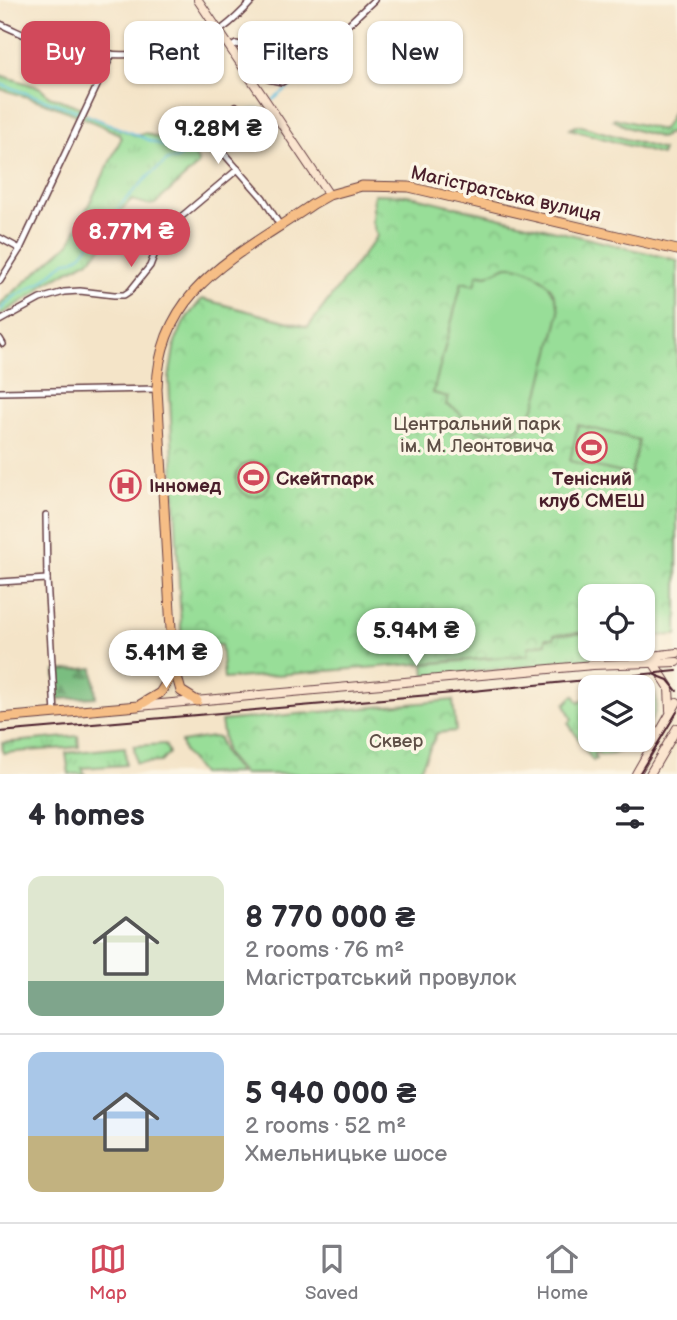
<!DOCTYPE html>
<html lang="en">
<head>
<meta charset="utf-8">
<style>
  :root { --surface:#fff; --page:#f7f7f7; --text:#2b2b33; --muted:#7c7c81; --line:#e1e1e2; --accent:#d1495b }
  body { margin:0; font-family:"Balsamiq Sans",sans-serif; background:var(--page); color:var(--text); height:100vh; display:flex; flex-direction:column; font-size:26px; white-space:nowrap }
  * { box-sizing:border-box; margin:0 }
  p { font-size:23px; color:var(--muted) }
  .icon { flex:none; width:38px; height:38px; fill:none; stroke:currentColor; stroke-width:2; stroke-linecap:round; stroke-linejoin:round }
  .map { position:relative; height:774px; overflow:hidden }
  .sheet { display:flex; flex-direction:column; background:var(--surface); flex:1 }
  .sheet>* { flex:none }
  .hud { position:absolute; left:21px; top:21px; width:635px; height:63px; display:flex; gap:14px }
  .tools { position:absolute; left:578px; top:584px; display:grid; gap:14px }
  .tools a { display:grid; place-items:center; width:77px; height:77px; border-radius:14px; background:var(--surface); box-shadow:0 2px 5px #0004; font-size:35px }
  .price { position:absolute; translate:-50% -60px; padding:0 16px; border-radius:24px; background:#fff; color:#222; font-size:23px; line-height:46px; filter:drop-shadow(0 2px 4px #0008) }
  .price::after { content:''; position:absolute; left:50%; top:42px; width:21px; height:16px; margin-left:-10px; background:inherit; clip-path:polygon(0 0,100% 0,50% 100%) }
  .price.current { background:var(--accent); color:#fff }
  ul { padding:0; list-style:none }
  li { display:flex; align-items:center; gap:21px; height:175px; padding:0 28px }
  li+li { border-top:2px solid var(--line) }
  li span { display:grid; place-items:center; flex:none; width:196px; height:140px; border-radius:14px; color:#555 }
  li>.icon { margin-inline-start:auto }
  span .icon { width:84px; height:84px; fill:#fffc; stroke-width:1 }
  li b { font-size:30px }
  h2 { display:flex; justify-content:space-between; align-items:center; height:84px; padding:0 28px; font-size:30px }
  .pill { padding:0 24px; border-radius:14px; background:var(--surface); box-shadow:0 2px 5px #0004; font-size:24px; line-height:63px }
  .pill.current { background:var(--accent); color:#fff }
  .menu { display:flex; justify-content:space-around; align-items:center; height:98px; border-top:2px solid var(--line); background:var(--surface); font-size:19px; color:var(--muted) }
  .menu a { display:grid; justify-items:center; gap:4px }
  .menu .current { color:var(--accent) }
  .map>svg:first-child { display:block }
  .grass { fill:url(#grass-tufts); stroke:#717e62; stroke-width:2 }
  .forest { fill:url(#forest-firs); stroke:#626e56; stroke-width:2 }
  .park { fill:url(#park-crowns); stroke:#717e62; stroke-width:2 }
  .garden { fill:#98de98; stroke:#717e62; stroke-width:2 }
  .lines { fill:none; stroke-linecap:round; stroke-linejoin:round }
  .stream { stroke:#63c0e1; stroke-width:2 }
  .minor-casing { stroke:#643d43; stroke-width:8 }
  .secondary-casing { stroke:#643d43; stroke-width:10 }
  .primary-casing { stroke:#643d43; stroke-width:11 }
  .minor { stroke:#fff; stroke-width:5 }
  .secondary { stroke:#fbe5cf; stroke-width:8 }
  .primary { stroke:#f6be86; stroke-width:9 }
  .tram { stroke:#4a1f2b; stroke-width:2 }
  .labels { text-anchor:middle; stroke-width:7; stroke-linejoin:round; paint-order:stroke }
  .street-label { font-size:19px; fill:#4a1f2b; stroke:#fcf5e5 }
  .park-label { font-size:19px; fill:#5e4f46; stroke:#fcf5e5 }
  .poi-label { font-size:19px; font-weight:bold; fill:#4a1f2b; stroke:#fcf5e5; text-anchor:start }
</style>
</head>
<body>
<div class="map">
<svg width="677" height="774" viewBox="0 0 677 774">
  <defs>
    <pattern id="grass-tufts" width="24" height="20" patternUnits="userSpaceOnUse" patternTransform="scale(1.75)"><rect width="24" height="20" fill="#98de98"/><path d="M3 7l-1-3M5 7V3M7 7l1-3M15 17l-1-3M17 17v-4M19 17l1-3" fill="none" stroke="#84be83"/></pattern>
    <pattern id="forest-firs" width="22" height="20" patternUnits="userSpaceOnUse" patternTransform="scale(1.75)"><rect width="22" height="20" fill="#7abd80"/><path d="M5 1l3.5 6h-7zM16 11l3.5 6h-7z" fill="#669969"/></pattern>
    <pattern id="park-crowns" width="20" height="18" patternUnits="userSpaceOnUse" patternTransform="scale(1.75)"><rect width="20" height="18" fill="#98de98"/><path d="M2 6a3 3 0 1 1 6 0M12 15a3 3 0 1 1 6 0" fill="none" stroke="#84be83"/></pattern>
  </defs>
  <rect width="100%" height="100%" fill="#fcf5e5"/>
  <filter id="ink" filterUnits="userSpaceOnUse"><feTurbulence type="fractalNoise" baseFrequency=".0143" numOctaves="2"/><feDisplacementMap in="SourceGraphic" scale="14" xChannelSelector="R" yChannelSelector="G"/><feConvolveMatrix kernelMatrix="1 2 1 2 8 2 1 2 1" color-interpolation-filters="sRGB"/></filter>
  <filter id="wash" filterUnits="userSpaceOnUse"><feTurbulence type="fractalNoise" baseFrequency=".00686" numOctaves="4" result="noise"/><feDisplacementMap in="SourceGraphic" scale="28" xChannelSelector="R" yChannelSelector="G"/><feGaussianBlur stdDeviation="1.57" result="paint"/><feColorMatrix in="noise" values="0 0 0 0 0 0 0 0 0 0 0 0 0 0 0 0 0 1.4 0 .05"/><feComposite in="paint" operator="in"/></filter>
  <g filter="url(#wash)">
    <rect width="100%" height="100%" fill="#f4e4c8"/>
    <!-- grass -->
    <g class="grass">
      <path d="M0,75L41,88L49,96L80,107V112L137,136L146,133L182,148L200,133L204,138L192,151L198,161L197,166L155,204L150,205L131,200L121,210L123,223L91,259L44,284L36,293L0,315V304L70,243L121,139L119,134C80,115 42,100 0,89Z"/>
      <path d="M677,91V136L668,133L661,138L629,128L613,120L615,118L661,130C669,125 670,114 676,105L673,104Z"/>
      <polygon points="578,125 663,150 661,155 570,129"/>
      <polygon points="590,633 590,649 619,649 620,658 425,676 424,664 528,655 528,647 554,635"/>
      <path d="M640,684L652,688C663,706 651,721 642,737V688H602Z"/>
      <path d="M590,694C590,704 583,710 582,720L588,721L590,715V740H600L598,746L610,748L622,744L620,740H627L631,747L613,754L600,755L597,752L594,754L596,759L593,761L568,723L572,720L565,704L574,695L579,703Z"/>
      <polygon points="78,736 79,747 3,753 2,743"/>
      <polygon points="212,737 219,738 224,754 239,773 201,774 184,752 181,742"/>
      <polygon points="165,744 169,753 161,762 136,763 134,746"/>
      <polygon points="125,747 126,765 82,768 85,774 69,774 66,753"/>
    </g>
    <!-- forest -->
    <polygon class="forest" points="93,668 96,697 57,699 55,671"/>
    <!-- park -->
    <g class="park">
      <polygon points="374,194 407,195 677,260 677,635 652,636 642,626 642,597 590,597 590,632 554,635 554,638 546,638 546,643 528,647 529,655 224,679 221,645 182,647 169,379 175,342 185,320 202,299 308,327 377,236 372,221"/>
      <polygon points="453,700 456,731 437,733 418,774 243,774 226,754 221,721"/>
    </g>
    <!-- garden -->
    <g class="garden">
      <path d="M507,266C534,265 557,286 559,313C555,331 551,349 546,366C538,399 531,443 485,432C464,427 464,410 446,405L448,397L433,393L462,282L475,285L478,274L487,275Z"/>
      <polygon points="578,425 639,440 631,475 570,461"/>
      <circle cx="253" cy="479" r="17"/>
    </g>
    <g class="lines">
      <!-- stream -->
      <g class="stream">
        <polyline points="0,84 80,112"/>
        <polyline points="273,100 292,85"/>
        <polyline points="87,115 183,154"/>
        <polyline points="210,132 240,113 259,109"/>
        <polyline points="0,310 14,297 41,282 66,261 74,260 82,254 123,202 151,174 168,160 177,159 204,136"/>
      </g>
    </g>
  </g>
  <g filter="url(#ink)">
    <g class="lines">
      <defs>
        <g id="minor">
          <path d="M0,24C19,32 39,43 60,48C110,59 178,59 222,29C233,21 244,10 253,0"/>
          <polyline points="230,48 236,44 240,45 268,79 282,82 298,72 374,0"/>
          <polyline points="236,106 206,128 205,132 263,198 281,227"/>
          <polyline points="0,238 20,249"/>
          <polyline points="0,281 20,249 112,54"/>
          <polyline points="0,321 40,299 64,292 80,291 114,295 124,295 130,291 150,266 163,232 238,169"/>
          <polyline points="0,339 3,344"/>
          <polyline points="0,392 157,389"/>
          <polyline points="46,515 47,579 55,714"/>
          <polyline points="0,582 47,579"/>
        </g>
        <g id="secondary">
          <polyline points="198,0 329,195"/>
          <polyline points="634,658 677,653"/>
          <polyline points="653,662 669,687 670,710"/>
          <polyline points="139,706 593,665 677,662"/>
          <polyline points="636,774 677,702"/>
          <polyline points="650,774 677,728"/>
        </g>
        <g id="primary">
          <path d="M197,701L181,691L173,663L157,389C159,287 240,255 313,204L329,195L362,186L409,187L677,250"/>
          <polyline points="0,718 138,706 160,693 169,679 172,666"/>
        </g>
      </defs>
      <!-- minor casing -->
      <use href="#minor" class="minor-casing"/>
      <!-- secondary casing -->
      <use href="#secondary" class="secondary-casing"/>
      <!-- primary casing -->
      <use href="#primary" class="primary-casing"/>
      <!-- minor -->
      <use href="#minor" class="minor"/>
      <!-- secondary -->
      <use href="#secondary" class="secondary"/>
      <!-- primary -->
      <use href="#primary" class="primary"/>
      <!-- tram -->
      <g class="tram">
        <polyline points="653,674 668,680 677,691"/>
        <polyline points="0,732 453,693 677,671"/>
        <polyline points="639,774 677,712"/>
      </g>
    </g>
  </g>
  <!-- icons -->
  <defs>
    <symbol id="stadium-ring" viewBox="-11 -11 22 22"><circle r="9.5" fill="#fcf5e5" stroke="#d1495b" stroke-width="1.5"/><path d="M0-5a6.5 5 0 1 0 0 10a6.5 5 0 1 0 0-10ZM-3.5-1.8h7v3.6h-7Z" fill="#d1495b"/></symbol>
    <symbol id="hospital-ring" viewBox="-11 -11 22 22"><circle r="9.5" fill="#fcf5e5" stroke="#d1495b" stroke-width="1.5"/><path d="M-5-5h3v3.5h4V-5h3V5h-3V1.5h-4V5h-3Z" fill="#d1495b"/></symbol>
  </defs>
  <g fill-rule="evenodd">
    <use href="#stadium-ring" x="574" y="430" width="35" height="35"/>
    <use href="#stadium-ring" x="236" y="460" width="35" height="35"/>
    <use href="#hospital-ring" x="108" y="468" width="35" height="35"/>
  </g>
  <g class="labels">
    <!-- street labels -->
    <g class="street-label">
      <text transform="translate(506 193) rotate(13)" y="7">Магістратська вулиця</text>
    </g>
    <!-- park labels -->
    <g class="park-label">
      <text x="477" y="430">Центральний парк<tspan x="477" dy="22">ім. М. Леонтовича</tspan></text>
      <text x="396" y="747">Сквер</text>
    </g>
    <!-- poi labels -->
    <g class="poi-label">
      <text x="276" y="485">Скейтпарк</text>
      <text x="592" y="485" text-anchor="middle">Тенісний<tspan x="592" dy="22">клуб СМЕШ</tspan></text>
      <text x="149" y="492">Інномед</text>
    </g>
  </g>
</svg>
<div class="tools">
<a><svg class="icon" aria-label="locate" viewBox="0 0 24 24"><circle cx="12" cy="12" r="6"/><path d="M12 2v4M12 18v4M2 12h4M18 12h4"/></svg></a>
<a><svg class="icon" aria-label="layers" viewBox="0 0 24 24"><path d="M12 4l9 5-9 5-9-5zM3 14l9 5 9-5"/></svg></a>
</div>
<b class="price" style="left:218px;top:166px">9.28M ₴</b>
<b class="price current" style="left:131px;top:269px">8.77M ₴</b>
<b class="price" style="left:416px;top:668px">5.94M ₴</b>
<b class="price" style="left:166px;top:690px">5.41M ₴</b>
<div class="hud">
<a class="pill current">Buy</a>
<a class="pill">Rent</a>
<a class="pill">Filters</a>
<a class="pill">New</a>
</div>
</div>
<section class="sheet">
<h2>4 homes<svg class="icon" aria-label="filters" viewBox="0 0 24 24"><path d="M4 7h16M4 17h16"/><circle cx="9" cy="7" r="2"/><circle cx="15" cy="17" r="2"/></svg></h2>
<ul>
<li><span style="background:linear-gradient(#dfe7d0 75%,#7fa58c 0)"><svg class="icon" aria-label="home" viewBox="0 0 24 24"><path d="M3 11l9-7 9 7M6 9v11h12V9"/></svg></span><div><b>8 770 000 ₴</b><p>2 rooms · 76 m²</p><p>Магістратський провулок</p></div></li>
<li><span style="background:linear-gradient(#a9c7e8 60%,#c2b280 0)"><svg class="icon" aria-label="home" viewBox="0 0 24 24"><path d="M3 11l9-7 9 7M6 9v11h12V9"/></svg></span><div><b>5 940 000 ₴</b><p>2 rooms · 52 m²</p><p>Хмельницьке шосе</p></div></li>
</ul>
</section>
<nav class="menu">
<a class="current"><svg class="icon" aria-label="map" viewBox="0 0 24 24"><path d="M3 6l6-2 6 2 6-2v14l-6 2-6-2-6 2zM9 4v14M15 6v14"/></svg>Map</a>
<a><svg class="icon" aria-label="saved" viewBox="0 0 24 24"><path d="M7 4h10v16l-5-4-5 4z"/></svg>Saved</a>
<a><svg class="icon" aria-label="home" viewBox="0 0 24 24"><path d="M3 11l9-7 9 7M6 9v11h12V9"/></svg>Home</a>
</nav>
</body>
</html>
